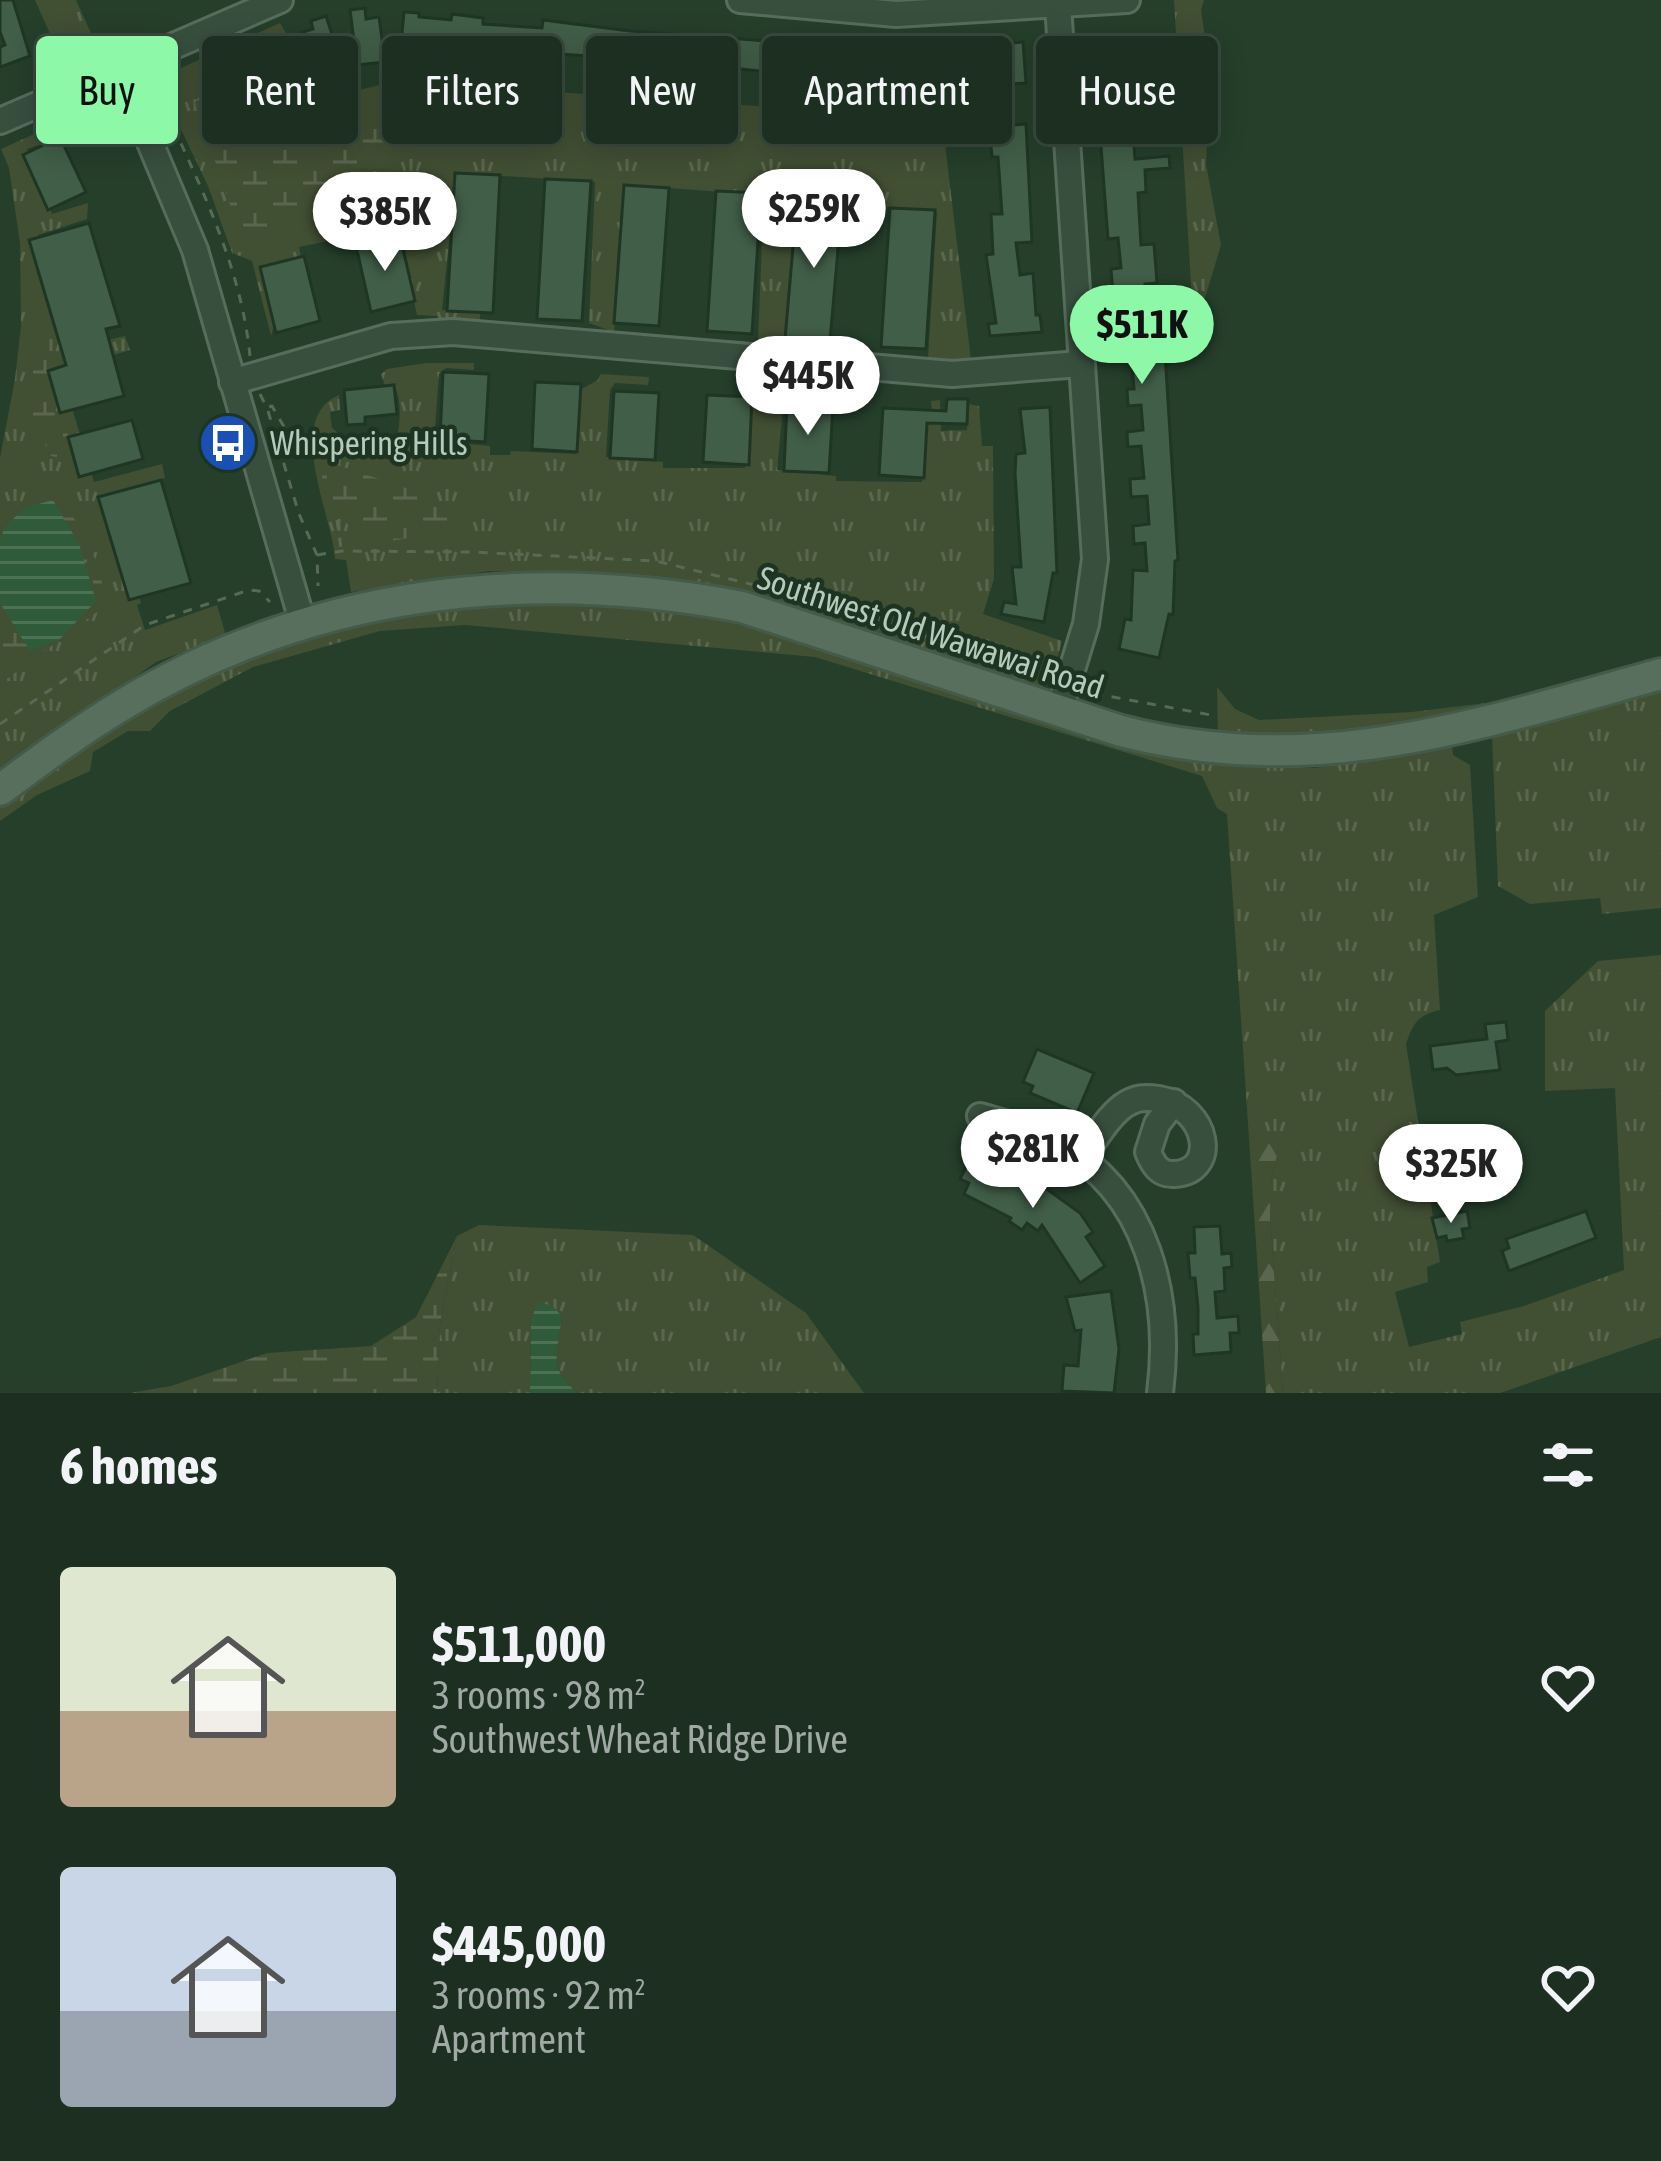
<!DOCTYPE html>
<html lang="en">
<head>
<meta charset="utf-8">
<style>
  :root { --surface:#1c2f20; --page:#253729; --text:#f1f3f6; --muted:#a0a9a5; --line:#3a4a3e; --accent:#8cf8a8 }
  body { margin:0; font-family:"Asap Condensed",sans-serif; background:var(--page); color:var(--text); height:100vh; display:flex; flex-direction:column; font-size:45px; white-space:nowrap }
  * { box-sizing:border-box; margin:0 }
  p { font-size:39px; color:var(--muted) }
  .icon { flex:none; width:66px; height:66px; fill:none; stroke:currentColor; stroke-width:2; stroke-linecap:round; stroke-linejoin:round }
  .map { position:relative; height:1393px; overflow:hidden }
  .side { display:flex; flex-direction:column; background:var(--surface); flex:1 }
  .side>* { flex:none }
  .guide { position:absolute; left:36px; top:36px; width:1590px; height:108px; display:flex; gap:24px }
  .price { position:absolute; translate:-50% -102px; padding:0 27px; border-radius:42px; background:#fff; color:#222; font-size:39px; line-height:78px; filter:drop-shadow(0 3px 6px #0008) }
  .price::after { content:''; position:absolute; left:50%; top:72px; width:36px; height:27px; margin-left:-18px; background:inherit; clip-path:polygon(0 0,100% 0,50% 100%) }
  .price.selected { background:var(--accent); color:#111 }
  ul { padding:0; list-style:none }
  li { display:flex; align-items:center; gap:36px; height:300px; padding:0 60px }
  li span { display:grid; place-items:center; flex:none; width:336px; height:240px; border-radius:12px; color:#555 }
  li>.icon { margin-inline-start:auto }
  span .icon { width:144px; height:144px; fill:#fffc; stroke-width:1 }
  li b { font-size:51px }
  h2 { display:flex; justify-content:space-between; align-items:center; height:144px; padding:0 60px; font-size:51px }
  .tag { padding:0 42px; border-radius:12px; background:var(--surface); box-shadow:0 6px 30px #0003,0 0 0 3px var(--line); font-size:42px; line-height:108px }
  .tag.selected { background:var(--accent); color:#111 }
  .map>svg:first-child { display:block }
  .grass { fill:url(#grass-tufts) }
  .forest { fill:url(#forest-firs) }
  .wetland { fill:url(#wetland-marsh) }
  .water { fill:url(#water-rules) }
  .building { fill:#415e48; stroke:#203625; stroke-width:3 }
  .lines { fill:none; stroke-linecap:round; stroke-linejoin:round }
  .minor-casing { stroke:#576d5c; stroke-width:30 }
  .major-casing { stroke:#455b4a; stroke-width:36 }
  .path { stroke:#586a54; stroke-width:3; stroke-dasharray:9 9; stroke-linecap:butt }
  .minor { stroke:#394f3e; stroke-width:24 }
  .major { stroke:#576f5c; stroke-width:30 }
  .labels { text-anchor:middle; stroke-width:9; stroke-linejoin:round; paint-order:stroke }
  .poi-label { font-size:33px; fill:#b5caba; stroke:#1e3423; text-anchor:start }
  .street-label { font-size:33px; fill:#b5caba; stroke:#1e3423 }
</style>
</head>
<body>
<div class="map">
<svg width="1661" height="1393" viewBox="0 0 1661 1393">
  <defs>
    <pattern id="grass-tufts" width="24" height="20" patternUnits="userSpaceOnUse" patternTransform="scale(3)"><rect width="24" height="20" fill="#414f33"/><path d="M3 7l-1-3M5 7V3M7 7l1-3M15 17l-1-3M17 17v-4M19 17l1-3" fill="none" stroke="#5a674e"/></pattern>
    <pattern id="forest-firs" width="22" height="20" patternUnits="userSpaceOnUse" patternTransform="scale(3)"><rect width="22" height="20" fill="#414f33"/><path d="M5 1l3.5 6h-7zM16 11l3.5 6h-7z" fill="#5a674e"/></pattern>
    <pattern id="wetland-marsh" width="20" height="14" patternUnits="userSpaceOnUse" patternTransform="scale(3)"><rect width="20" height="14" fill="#414f33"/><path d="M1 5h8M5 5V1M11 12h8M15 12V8" fill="none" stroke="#5a674e"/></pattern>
    <pattern id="water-rules" width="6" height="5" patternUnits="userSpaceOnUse" patternTransform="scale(3)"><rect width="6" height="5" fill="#305b3a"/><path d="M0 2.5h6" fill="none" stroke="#4c7154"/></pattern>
  </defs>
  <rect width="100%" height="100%" fill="#253f2b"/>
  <!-- grass -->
  <g class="grass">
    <polygon points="35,0 76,0 94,40 59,54"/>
    <polygon points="1174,0 1204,0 1201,10 1210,71 1206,164 1221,245 1194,334"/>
    <polygon points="280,23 325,98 397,81 942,119 971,360 928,359 937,212 801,199 784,343 758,340 764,195 628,185 614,332 589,323 595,182 456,173 442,310 480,313 480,322 441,322 437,316 417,315 400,236 356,246 355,241 335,244 333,240 299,247 301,257 266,265 261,272 274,325 271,336 252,261 232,253 208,186 157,79"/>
    <polygon points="81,113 88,127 27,149 52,214 88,203 87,219 38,235 68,349 125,336 130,350 61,371 94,482 162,464 165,478 109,498 141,603 137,605 145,630 217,605 226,636 156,662 0,773 0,458 15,379 21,326 20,243 9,168 1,149"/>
    <path d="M426,363H474V370L446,368L439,374L434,441L490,446V455H510L511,451L576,454L578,391L598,380L601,374L649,377L648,385L615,383L610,390L606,457L663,462V468H745L748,401L775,389L821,393V398H784L777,470L836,476V481L922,482L926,418L932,414L931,401L940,400L941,431L967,430L968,404L979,406L982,446H993L994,579L983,614L1062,641L1052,679L1038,690L727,593L599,575L489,571L351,592L346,560L335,559C333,516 283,419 339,395L340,410L330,412L332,428C347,442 375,451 395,443C401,425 402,400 394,385L385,386L381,374L387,369Z"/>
    <path d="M533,604L631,607L704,617L795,638L1116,743L1203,764L1315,768L1452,745L1453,755L1470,765L1478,897L1434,915L1440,1010C1418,1015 1413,1023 1406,1044L1440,1262L1427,1267L1428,1282L1395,1292L1409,1347L1462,1334L1460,1322L1524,1306L1624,1270L1615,1088L1545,1091V1011L1598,961L1661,955V1337L1500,1393H1283L1270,1217V1185L1281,1134L1249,1138L1227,814L1217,808L1202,776L815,657L465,625L380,631L253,667L170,711L150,731H128L93,752L90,771L37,795L0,821V805C52,767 104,726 160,697C277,636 403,612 533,604Z"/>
    <path d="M1217,687L1235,709L1259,720L1412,712L1486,703C1397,728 1309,741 1218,734Z"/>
    <polygon points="1661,689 1661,908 1602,914 1600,898 1530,904 1498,886 1492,735"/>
    <path d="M479,1225L693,1235L806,1313L864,1393H578C547,1369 558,1351 562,1317L531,1320L530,1393H437L440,1324L457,1236Z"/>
  </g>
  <!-- forest -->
  <polygon class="forest" points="1282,1133 1270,1185 1270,1217 1283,1393 1266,1393 1249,1138"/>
  <!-- wetland -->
  <g class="wetland">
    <path d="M259,58C312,94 324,104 388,116L393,128V191L300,216L272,238L250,244L233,213L195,103L205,86Z"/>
    <path d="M43,336L51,357L55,420C69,430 77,445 63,458L51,456L44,442L24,432L34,350Z"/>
    <polygon points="319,459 433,497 459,530 383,542 352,533 341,512 328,509"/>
    <polygon points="38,504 70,511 102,572 101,609 0,684 0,548"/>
    <polygon points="457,1236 440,1324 437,1393 130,1393 171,1386 267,1353 371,1346 416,1317"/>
  </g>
  <!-- water -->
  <g class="water">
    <polygon points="53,500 79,544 96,601 59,640 30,651 0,603 0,540 5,527 24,508"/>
    <path d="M538,1302L553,1306L562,1317C558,1352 547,1369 578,1393H530L531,1320Z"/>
  </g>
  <!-- building -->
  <g class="building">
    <polygon points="0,0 13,0 30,56 0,67 0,47 5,45 0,32"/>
    <polygon points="365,8 366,19 379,17 385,62 357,65 350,10"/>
    <polygon points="404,12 419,13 419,17 451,20 452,14 483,18 483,24 542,28 543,20 630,31 851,47 993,48 993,45 1023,42 1026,83 982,86 982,93 929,94 929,99 898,98 899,79 797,75 796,86 767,83 768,72 658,60 657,72 637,71 586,66 587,56 533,52 532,69 501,67 501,59 437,52 437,58 400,54"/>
    <polygon points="326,16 343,68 314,77 300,33 313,29 311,21"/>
    <polygon points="1171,35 1174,74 1149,77 1150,81 1096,87 1092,43 1138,44 1138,38"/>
    <polygon points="1132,118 1135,159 1169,156 1170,168 1145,170 1146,192 1138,193 1141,245 1154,244 1157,283 1145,284 1151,338 1164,337 1178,560 1175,561 1173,615 1169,614 1159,658 1119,649 1125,619 1131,620 1133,570 1147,571 1145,543 1134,544 1133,526 1149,524 1147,496 1131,497 1130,479 1144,478 1141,446 1128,447 1127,432 1143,430 1141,405 1128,406 1127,389 1134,389 1131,354 1118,355 1111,269 1121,268 1118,238 1108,239 1099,120"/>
    <polygon points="1026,124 1032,242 1016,243 1020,275 1033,273 1036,315 1040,315 1042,332 990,336 988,324 996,323 986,255 993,254 991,214 1002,214 998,157 992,157 989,127"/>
    <polygon points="60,137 86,192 48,210 23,155"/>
    <polygon points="455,173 500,175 493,313 447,311"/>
    <polygon points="545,179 591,181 582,321 537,319"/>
    <polygon points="624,185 669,188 659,326 614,323"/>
    <polygon points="716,191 761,193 752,334 707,331"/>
    <polygon points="797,201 842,203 830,341 785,339"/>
    <polygon points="890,208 935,210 926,349 881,347"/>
    <polygon points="89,223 120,326 106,329 124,396 60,413 48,371 66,365 29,240"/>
    <polygon points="400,236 415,301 371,312 356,246"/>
    <polygon points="304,256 320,321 276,333 260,267"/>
    <polygon points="443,372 489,374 485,442 440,439"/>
    <polygon points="535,382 581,384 577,452 532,449"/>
    <polygon points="394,385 397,414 365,417 365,424 347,425 344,390"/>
    <polygon points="614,391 659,393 655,460 610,458"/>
    <polygon points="707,395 752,397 749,465 703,462"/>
    <polygon points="947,399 968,399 967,424 927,423 924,478 879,475 883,408 946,411"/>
    <polygon points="787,403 833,406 829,473 784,471"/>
    <polygon points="1050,407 1057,573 1053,573 1044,622 1001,614 1004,602 1016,604 1012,567 1021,567 1015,473 1016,454 1025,453 1020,409"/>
    <polygon points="132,420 143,459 79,477 68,437"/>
    <polygon points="161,480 191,583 129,600 98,497"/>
    <polygon points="1506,1022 1508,1040 1496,1042 1500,1070 1456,1075 1447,1068 1433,1070 1430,1046 1487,1039 1485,1024"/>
    <polygon points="1037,1049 1094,1073 1077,1113 1030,1093 1033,1086 1023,1082"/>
    <polygon points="974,1151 1020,1175 1022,1171 1080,1213 1093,1232 1086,1237 1105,1266 1080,1283 1042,1225 1038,1231 1027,1223 1022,1230 1009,1221 1011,1218 964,1194 969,1183 960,1179"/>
    <polygon points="1467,1211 1470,1228 1462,1229 1464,1238 1447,1241 1446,1236 1437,1238 1432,1218"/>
    <polygon points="1586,1211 1596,1238 1509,1271 1502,1251 1509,1248 1506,1239"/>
    <polygon points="1220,1226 1222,1254 1231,1253 1232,1267 1224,1268 1225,1291 1215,1292 1217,1318 1238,1316 1239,1333 1230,1333 1231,1352 1194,1355 1193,1334 1198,1334 1198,1308 1195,1278 1190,1278 1188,1253 1195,1253 1194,1227"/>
    <polygon points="1111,1291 1119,1349 1114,1393 1062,1391 1064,1365 1078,1366 1081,1330 1075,1331 1066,1297"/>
  </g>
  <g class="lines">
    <defs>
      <g id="minor">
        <polyline points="740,0 896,14 1127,0"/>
        <polyline points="1058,5 1095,559 1086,624 1059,712"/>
        <polyline points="120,71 195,250 303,624"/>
        <polyline points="0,121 280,0"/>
        <polyline points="232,382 391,336 453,332 952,374 1080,364"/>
        <path d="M980,1116C1007,1124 1034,1131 1058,1144C1149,1192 1172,1299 1160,1393"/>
        <path d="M1082,1158C1094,1141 1106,1119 1123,1106C1136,1097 1145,1097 1159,1099C1208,1107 1220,1172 1174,1174C1159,1175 1153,1164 1148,1152L1157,1124L1174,1102"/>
      </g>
      <path id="major" d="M0,790C39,761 78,732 119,707C310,590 526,566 742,607L1121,731C1314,781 1476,725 1661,674"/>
    </defs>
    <!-- minor casing -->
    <use href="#minor" class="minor-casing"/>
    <!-- major casing -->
    <use href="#major" class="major-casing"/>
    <!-- path -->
    <g class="path">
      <path d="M148,81L154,84C193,173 240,257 250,356"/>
      <polyline points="260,394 267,408 272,406 302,458"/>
      <polyline points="268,411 299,514 317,555 318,586"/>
      <polyline points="337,520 341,548"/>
      <polyline points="317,555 342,551 472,552 656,561 820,601 1028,670 1033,676"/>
      <polyline points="1094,697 1102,695 1211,715"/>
      <polyline points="0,724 145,625 249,590 259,591 270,602"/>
    </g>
    <!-- minor -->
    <use href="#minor" class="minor"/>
    <!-- major -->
    <use href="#major" class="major"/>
  </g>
  <!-- icons -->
  <defs>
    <symbol id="bus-disc" viewBox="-11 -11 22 22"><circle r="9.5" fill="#1a4fb4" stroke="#1e3423"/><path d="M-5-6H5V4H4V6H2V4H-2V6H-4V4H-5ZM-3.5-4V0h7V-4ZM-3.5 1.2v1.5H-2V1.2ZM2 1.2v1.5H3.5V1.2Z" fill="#fff"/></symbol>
  </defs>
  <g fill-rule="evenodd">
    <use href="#bus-disc" x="195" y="410" width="66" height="66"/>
  </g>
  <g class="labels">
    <!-- poi labels -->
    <g class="poi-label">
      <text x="270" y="455">Whispering Hills</text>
    </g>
    <!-- street labels -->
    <g class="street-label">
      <text transform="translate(931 632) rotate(18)" y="12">Southwest Old Wawawai Road</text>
    </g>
  </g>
</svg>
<b class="price" style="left:814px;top:271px">$259K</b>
<b class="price" style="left:385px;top:274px">$385K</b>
<b class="price selected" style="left:1142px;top:387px">$511K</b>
<b class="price" style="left:808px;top:438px">$445K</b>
<b class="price" style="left:1033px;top:1211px">$281K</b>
<b class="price" style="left:1451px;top:1226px">$325K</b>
<div class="guide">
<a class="tag selected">Buy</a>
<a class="tag">Rent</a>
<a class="tag">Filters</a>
<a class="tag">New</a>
<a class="tag">Apartment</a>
<a class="tag">House</a>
</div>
</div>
<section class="side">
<h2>6 homes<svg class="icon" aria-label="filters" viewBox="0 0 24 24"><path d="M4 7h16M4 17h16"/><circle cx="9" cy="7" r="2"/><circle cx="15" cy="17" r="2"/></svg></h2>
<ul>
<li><span style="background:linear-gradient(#dfe7d0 60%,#b9a48a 0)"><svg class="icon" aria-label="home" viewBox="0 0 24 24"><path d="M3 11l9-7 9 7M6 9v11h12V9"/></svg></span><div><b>$511,000</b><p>3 rooms · 98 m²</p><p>Southwest Wheat Ridge Drive</p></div><svg class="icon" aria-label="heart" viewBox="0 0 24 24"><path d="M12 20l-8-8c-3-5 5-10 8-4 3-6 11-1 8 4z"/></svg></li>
<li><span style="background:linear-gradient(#c9d6e8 60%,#9aa5b1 0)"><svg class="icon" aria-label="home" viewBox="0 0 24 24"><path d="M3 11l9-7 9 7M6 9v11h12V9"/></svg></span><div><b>$445,000</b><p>3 rooms · 92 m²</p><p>Apartment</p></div><svg class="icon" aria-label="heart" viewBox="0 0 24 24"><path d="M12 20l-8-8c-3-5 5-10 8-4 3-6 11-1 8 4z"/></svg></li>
</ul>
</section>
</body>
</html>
